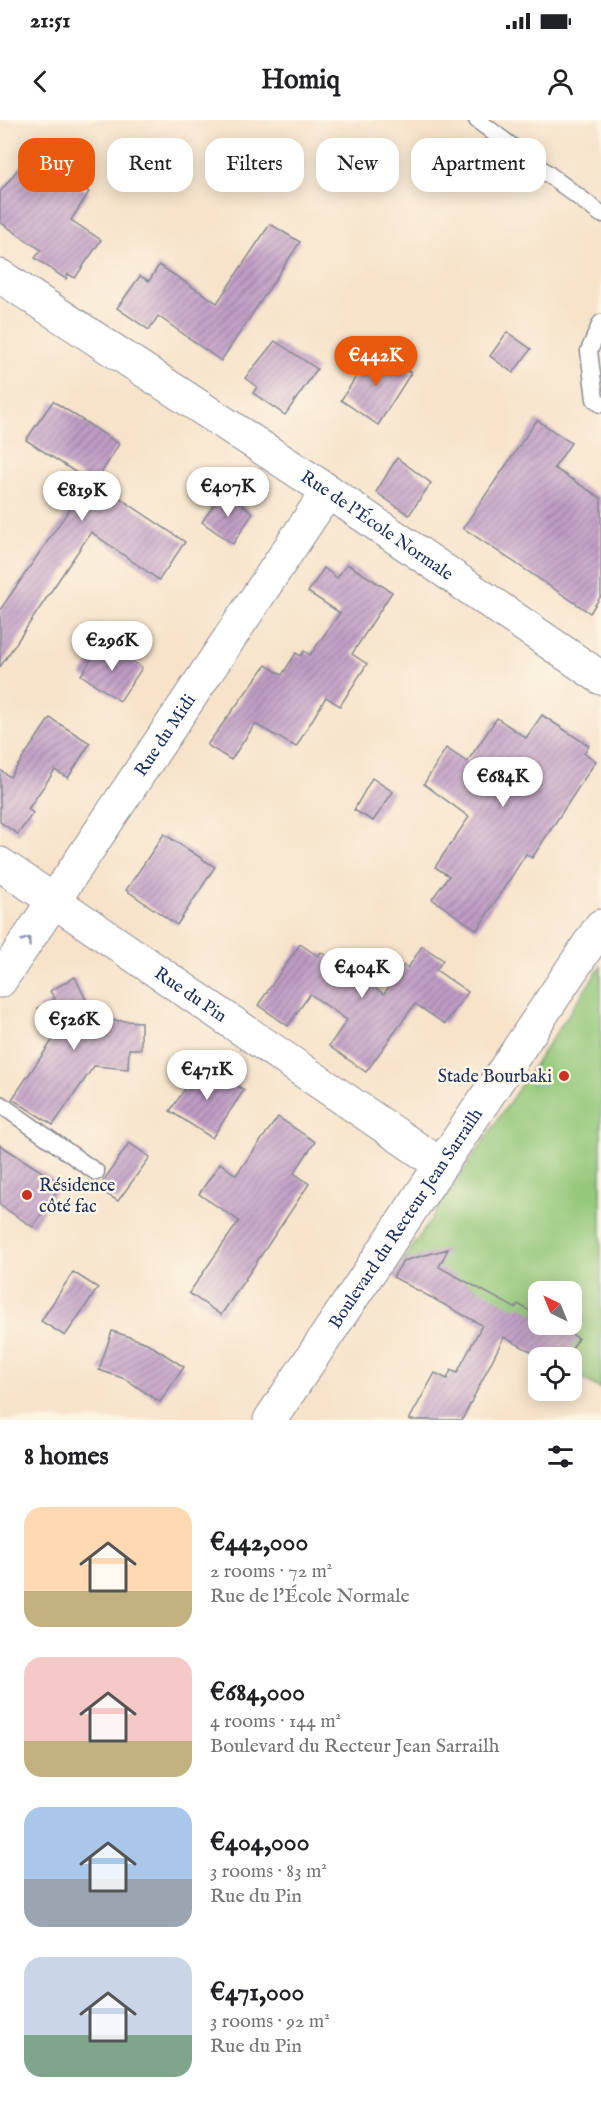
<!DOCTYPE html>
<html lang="en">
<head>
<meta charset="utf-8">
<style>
  :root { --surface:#fff; --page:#f2f2f2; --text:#202124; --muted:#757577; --accent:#ea580c }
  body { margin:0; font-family:"IM FELL English",serif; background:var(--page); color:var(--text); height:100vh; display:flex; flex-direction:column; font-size:22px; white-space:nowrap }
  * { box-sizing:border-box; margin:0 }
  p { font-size:20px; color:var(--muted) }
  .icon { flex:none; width:33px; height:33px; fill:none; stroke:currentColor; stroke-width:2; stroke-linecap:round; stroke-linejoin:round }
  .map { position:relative; height:1300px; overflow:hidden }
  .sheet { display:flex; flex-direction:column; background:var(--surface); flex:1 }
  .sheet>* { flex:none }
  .banner { position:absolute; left:18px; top:18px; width:566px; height:54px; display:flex; gap:12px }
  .needle { width:39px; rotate:317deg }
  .tools { position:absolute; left:528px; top:1161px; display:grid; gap:12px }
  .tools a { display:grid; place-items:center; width:54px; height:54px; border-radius:12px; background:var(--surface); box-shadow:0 3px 15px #0003; font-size:30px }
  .price { position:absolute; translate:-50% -51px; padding:0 14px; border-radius:21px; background:#fff; color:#222; font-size:20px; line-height:39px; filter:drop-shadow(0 2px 3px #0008) }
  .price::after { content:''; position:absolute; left:50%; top:36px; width:18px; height:14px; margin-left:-9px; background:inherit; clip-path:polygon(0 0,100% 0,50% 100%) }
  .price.selected { background:var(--accent); color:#fff }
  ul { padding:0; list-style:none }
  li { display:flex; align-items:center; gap:18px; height:150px; padding:0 24px }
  li span { display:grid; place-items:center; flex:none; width:168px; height:120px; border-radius:18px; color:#555 }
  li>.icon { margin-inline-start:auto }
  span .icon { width:72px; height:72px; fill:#fffc; stroke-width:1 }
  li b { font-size:26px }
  h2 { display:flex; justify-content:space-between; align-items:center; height:72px; padding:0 24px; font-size:26px }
  .tag { padding:0 21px; border-radius:18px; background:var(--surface); box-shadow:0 3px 15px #0003; font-size:21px; line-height:54px }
  .tag.selected { background:var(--accent); color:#fff }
  .status { display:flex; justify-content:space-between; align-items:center; height:42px; padding:0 30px; background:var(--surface); direction:ltr }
  .status svg { height:16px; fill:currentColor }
  header { display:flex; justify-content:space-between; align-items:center; height:78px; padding:0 24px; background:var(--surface); font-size:27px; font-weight:700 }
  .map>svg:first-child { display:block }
  .pitch { fill:#94c87a; stroke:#587c6c; stroke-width:1.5; fill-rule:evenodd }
  .building { fill:url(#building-hatch) }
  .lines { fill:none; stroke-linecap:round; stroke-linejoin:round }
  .service-casing { stroke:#898994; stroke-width:19 }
  .minor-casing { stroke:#898994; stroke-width:35 }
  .tertiary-casing { stroke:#898994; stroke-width:35 }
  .service { stroke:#fff; stroke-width:16 }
  .minor { stroke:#fff; stroke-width:33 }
  .tertiary { stroke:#fff; stroke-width:33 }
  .oneway { stroke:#8d97ae }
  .poi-dot { fill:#c8321e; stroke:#fcf5e5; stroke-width:2 }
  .labels { text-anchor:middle; stroke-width:5; stroke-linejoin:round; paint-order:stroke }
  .street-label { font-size:18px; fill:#1b2f5e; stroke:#fcf5e5 }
  .poi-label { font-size:18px; fill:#1b2f5e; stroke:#fcf5e5; text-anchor:end }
</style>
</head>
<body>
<div class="status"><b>21:51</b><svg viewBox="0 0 49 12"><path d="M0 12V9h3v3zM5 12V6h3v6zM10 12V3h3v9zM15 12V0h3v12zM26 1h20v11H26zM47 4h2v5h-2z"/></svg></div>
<header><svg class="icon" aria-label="back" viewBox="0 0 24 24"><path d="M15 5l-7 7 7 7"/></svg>Homiq<svg class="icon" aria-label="person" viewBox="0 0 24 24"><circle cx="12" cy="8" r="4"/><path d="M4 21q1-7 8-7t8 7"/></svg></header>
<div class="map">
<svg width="601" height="1300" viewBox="0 0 601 1300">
  <defs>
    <pattern id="building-hatch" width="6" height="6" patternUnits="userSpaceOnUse" patternTransform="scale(1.5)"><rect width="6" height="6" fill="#bf9cc5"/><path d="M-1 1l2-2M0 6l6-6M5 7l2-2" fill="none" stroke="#9a80a3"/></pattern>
  </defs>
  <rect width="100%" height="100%" fill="#fcf5e5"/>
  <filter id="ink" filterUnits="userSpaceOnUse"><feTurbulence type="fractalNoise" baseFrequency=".0167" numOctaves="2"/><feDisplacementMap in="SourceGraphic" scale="12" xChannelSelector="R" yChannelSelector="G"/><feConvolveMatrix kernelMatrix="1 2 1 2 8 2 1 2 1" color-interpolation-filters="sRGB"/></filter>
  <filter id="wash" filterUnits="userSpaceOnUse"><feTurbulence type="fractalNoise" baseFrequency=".008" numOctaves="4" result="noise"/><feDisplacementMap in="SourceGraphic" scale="24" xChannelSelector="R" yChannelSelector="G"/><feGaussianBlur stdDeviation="1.35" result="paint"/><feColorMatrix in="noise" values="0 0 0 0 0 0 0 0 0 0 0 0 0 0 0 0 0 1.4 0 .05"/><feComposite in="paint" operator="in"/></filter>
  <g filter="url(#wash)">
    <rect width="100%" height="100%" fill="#f7e3ca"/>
    <!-- pitch -->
    <path class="pitch" d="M601,846V1269L572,1253V1238L543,1237L403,1141ZM538,1172H572V1204H538Z"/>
    <g id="blocks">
      <!-- building -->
      <g class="building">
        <polygon points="30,34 89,72 71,100 101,120 75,158 68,154 66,159 35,138 41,130 0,102 0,72"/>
        <polygon points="270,104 300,122 221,241 158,196 149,210 117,188 140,156 149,161 159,145 217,183"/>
        <polygon points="507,212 531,229 513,253 490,236"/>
        <polygon points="275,221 317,249 285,295 253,273 257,267 245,258"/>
        <polygon points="373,231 411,253 378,305 341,280"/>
        <polygon points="53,281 119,324 96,362 185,422 159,460 91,412 0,547 0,490 89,361 26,320"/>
        <polygon points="537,300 571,323 554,348 601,378 601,476 590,493 463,408"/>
        <polygon points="397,338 431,363 409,395 376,372"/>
        <polygon points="223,371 253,393 233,424 202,402"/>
        <polygon points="347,444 392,472 352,534 367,544 340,586 326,577 296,627 255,604 231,640 207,625 266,545 282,555 296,533 301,536 304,531 310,535 340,493 308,472 324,448 337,458"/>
        <polygon points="101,525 120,538 122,534 142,548 120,581 81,555"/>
        <polygon points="542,595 589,626 584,633 596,641 532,738 526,734 477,810 432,779 449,756 435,747 469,697 424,664 446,628 467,642 497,598 526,618"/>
        <polygon points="50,598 90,623 68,658 55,650 28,689 33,693 18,714 0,702 0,650 10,657"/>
        <polygon points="372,658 393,672 373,701 354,690"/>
        <polygon points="164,714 215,747 177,805 126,770"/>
        <polygon points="300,824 318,836 321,832 384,874 404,845 408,848 422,826 443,840 436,850 468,872 445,904 415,884 366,952 329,926 347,900 310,874 288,906 258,885"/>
        <polygon points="75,857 91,890 105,900 141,902 141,929 129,929 128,949 94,946 53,1005 12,979 54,918 38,888 55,879 50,871"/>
        <polygon points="202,943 244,970 212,1018 170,991"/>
        <polygon points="278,997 315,1022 294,1053 309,1064 221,1195 189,1173 239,1101 199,1074 220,1043 236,1055"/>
        <polygon points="129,1023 150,1037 118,1081 98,1069"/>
        <polygon points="0,1025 61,1064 33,1107 0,1085"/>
        <polygon points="448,1129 439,1147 515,1188 518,1184 538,1196 538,1204 554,1204 578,1218 567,1238 543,1238 504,1217 462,1300 409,1300 435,1253 447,1259 451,1250 457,1253 482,1205 393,1157 403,1141"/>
        <polygon points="73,1152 98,1168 65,1216 41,1201"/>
        <polygon points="112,1211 147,1223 184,1247 160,1282 125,1259 99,1250"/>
      </g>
    </g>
  </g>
  <g filter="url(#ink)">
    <use href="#blocks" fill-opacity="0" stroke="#898994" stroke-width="1.5"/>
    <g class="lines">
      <defs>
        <g id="service">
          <polyline points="477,0 601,94"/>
          <polyline points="601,203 589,231 595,279 601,284"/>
          <polyline points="0,984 96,1052"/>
        </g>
        <g id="minor">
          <path id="s1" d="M0,156L328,371L601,558"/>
          <path id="s2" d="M0,744L441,1045"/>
          <path id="s3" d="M0,861L328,371"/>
        </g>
        <g id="tertiary">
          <path id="s4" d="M270,1300L601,806"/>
        </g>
      </defs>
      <!-- service casing -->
      <use href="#service" class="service-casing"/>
      <!-- minor casing -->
      <use href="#minor" class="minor-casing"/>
      <!-- tertiary casing -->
      <use href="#tertiary" class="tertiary-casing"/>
      <!-- service -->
      <use href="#service" class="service"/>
      <!-- minor -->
      <use href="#minor" class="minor"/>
      <!-- tertiary -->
      <use href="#tertiary" class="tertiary"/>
    </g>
    <!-- one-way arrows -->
    <defs><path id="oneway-chevron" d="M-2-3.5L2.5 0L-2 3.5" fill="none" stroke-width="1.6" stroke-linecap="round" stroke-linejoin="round" transform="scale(1.5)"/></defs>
    <use class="oneway" href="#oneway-chevron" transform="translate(27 821) rotate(-55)"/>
  </g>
  <!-- markers -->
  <g class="poi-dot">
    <circle cx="564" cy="956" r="6"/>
    <circle cx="27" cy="1075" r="6"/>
  </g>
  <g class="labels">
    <!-- street labels -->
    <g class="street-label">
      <text dy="6" stroke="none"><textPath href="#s1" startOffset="452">Rue de l'École Normale</textPath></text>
      <text dy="6" stroke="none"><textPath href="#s3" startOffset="296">Rue du Midi</textPath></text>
      <text dy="6" stroke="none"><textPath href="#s2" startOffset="231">Rue du Pin</textPath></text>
      <text dy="6" stroke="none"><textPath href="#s4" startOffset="243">Boulevard du Recteur Jean Sarrailh</textPath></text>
    </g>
    <!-- poi labels -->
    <g class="poi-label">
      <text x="552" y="962">Stade Bourbaki</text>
      <text x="39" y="1071" text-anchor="start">Résidence<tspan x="39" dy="21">côté fac</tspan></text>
    </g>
  </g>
</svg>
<div class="tools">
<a><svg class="needle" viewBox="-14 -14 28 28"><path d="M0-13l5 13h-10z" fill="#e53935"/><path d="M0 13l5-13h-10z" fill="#757577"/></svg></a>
<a><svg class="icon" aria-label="locate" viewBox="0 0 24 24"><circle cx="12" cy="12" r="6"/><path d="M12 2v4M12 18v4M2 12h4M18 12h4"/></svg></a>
</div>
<b class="price selected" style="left:376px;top:267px">€442K</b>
<b class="price" style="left:228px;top:398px">€407K</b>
<b class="price" style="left:82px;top:402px">€819K</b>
<b class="price" style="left:112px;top:552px">€296K</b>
<b class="price" style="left:503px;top:688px">€684K</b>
<b class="price" style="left:362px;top:879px">€404K</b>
<b class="price" style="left:74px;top:931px">€526K</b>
<b class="price" style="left:207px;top:981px">€471K</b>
<div class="banner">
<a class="tag selected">Buy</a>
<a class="tag">Rent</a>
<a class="tag">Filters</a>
<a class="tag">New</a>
<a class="tag">Apartment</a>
</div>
</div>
<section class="sheet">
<h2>8 homes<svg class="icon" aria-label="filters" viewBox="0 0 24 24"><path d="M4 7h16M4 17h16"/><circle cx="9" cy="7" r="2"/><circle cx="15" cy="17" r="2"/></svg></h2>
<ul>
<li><span style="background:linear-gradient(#ffd9b3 70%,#c2b280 0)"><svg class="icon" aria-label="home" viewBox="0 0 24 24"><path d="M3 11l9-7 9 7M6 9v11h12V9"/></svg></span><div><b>€442,000</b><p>2 rooms · 72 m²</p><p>Rue de l'École Normale</p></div></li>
<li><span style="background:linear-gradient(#f6c9c9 70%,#c2b280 0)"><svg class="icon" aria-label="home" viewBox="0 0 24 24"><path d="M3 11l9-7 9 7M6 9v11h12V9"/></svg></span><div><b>€684,000</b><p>4 rooms · 144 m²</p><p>Boulevard du Recteur Jean Sarrailh</p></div></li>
<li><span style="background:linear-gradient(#a9c7e8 60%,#9aa5b1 0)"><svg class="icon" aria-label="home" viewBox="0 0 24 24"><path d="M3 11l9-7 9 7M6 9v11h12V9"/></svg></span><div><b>€404,000</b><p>3 rooms · 83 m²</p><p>Rue du Pin</p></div></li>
<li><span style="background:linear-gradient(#c9d6e8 65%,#7fa58c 0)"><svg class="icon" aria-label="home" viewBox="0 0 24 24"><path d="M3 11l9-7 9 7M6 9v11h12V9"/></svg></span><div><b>€471,000</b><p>3 rooms · 92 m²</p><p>Rue du Pin</p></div></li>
</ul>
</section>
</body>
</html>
